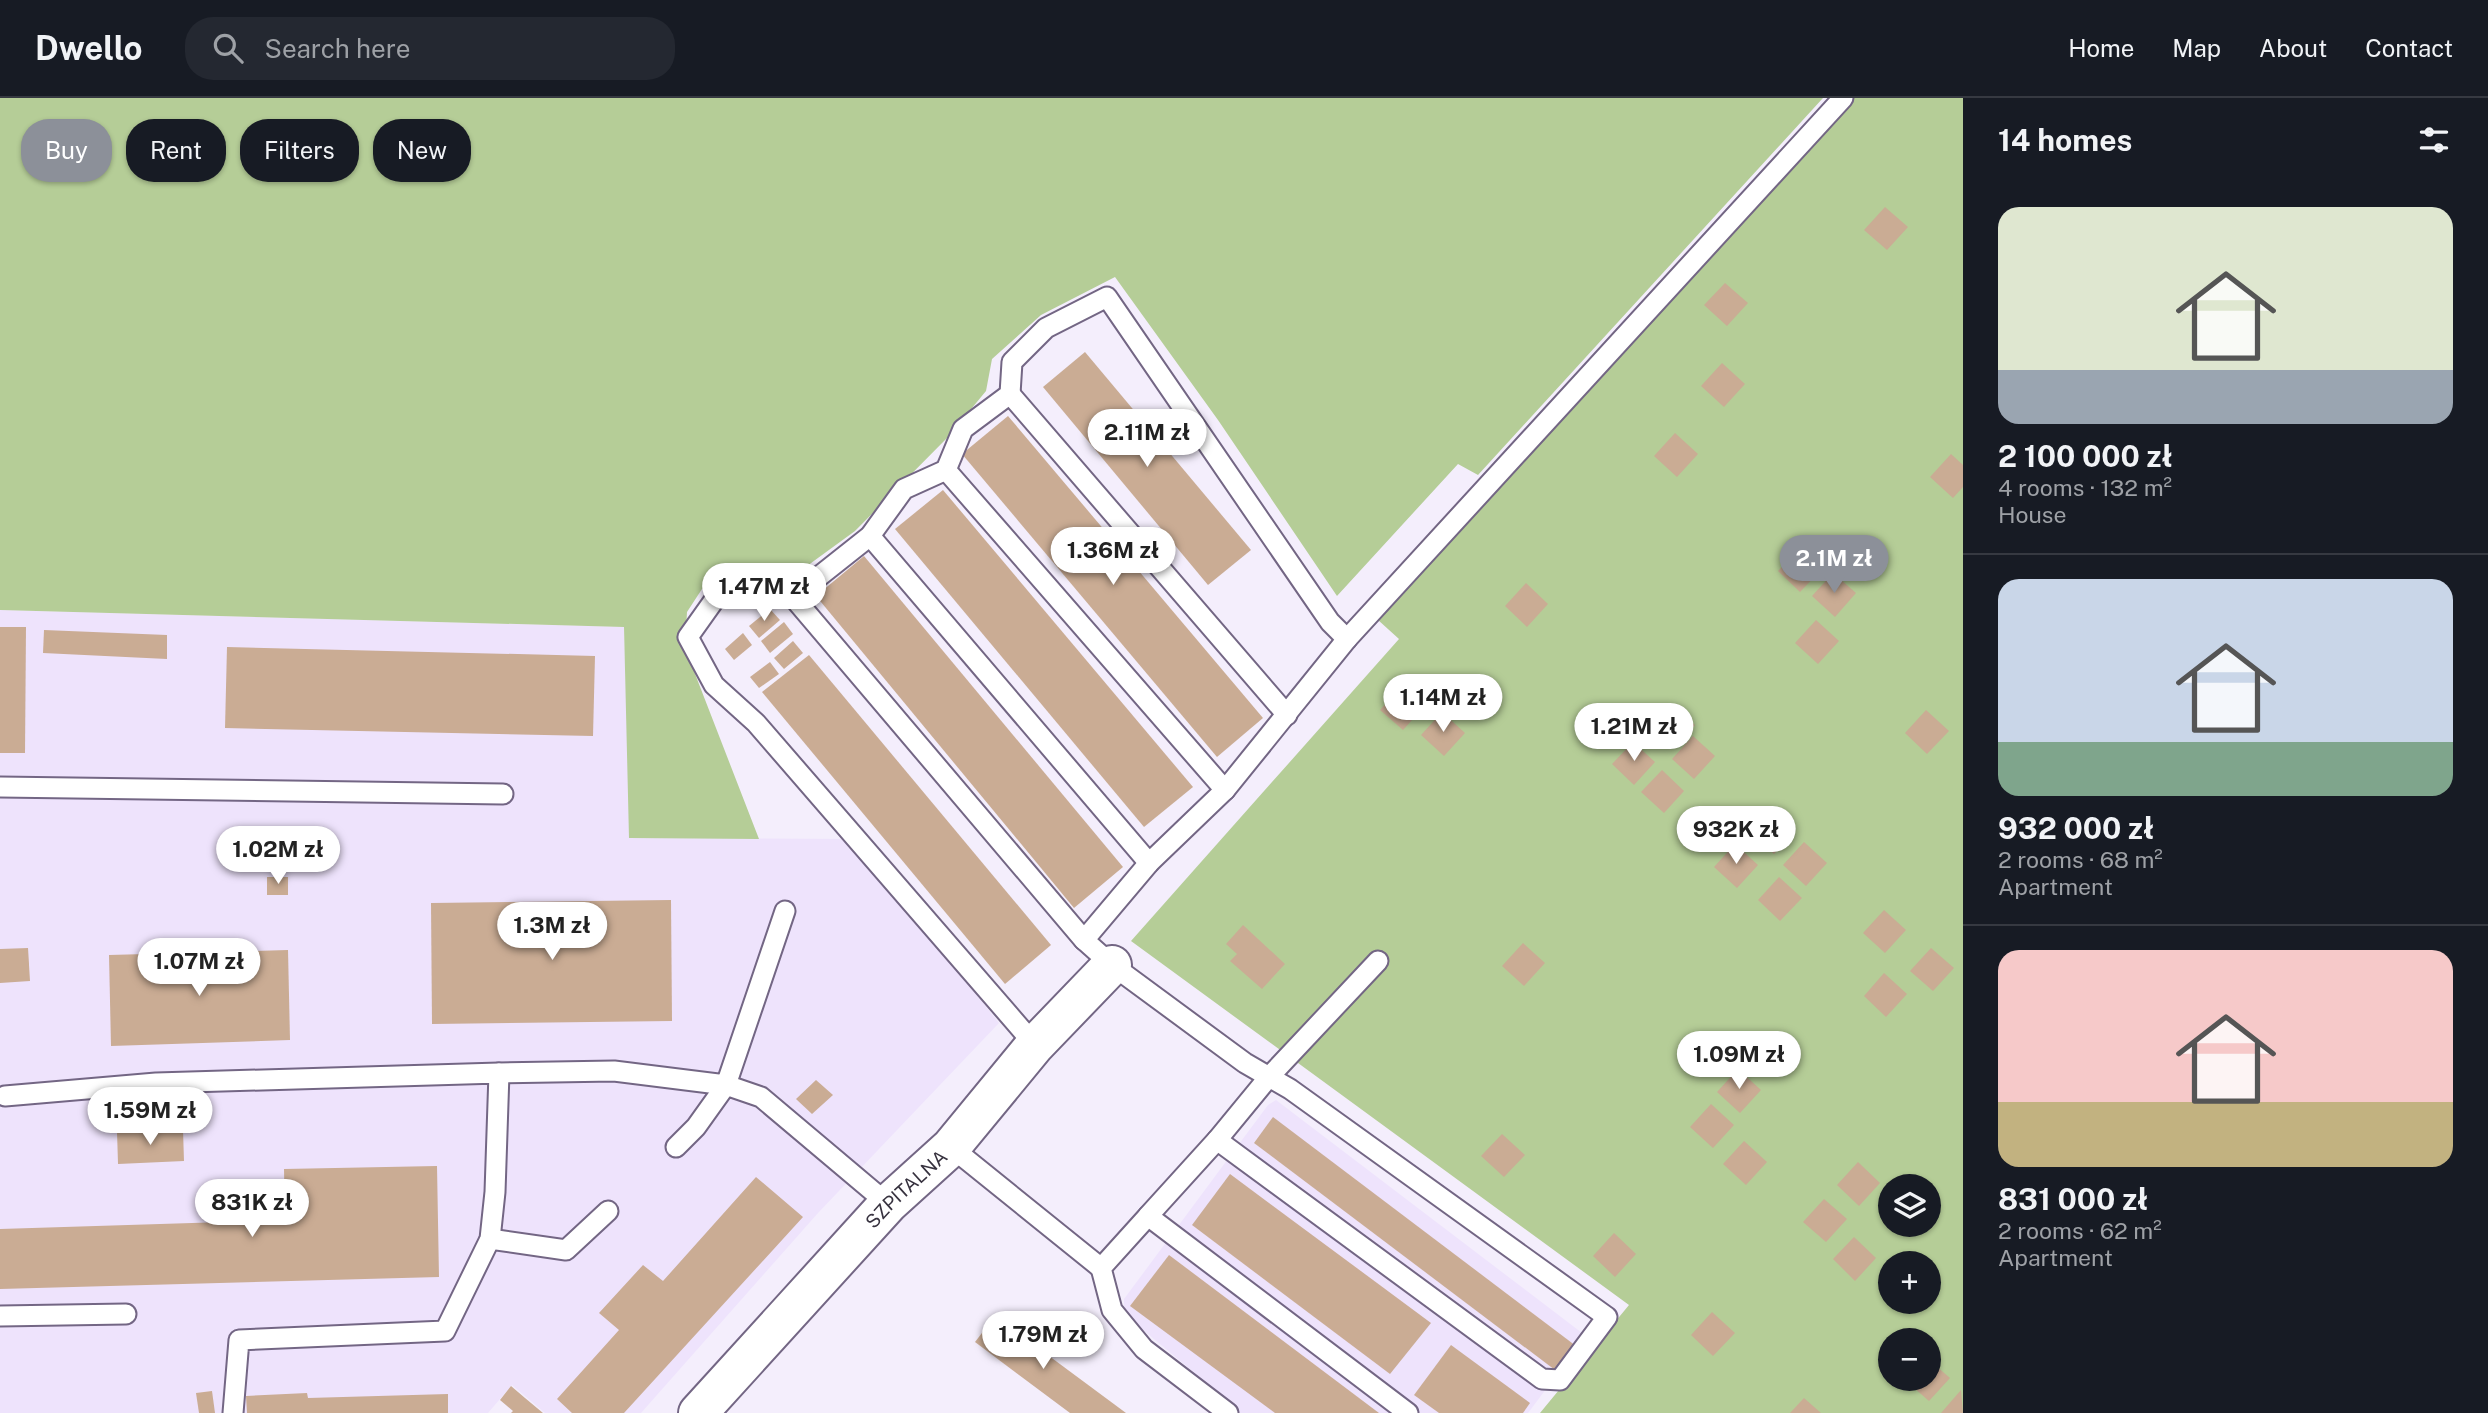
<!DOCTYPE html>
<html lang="en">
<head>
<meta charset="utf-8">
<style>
  :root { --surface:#171b24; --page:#242831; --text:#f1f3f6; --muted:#9ea1a6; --line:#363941; --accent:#8c9099 }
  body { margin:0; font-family:"Public Sans",sans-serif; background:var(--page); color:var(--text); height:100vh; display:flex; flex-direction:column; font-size:26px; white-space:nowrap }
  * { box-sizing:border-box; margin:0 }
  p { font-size:23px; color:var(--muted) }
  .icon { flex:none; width:38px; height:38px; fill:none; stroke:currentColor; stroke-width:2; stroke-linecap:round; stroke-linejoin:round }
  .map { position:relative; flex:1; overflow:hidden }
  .panel { display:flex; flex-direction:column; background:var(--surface); width:525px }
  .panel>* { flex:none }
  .guide { position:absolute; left:21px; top:21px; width:665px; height:63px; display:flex; gap:14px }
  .fabs { position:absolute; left:1878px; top:1076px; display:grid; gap:14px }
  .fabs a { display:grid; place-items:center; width:63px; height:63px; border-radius:50%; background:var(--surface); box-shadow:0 2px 5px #0004; font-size:35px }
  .price { position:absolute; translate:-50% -60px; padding:0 16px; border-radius:24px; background:#fff; color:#222; font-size:23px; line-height:46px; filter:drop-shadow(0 2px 4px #0008) }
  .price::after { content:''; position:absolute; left:50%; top:42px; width:21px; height:16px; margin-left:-10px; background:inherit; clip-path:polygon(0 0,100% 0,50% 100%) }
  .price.active { background:var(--accent); color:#fff }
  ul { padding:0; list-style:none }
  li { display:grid; align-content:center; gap:14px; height:371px; padding:0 35px }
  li+li { border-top:2px solid var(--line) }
  li span { display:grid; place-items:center; height:217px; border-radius:21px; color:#555 }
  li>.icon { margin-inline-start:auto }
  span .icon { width:126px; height:126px; fill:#fffc; stroke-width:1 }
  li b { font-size:30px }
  h2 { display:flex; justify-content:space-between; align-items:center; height:84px; padding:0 35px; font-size:30px }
  .chip { padding:0 24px; border-radius:28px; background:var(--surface); box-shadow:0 2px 5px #0004; font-size:24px; line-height:63px }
  .chip.active { background:var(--accent); color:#fff }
  header { display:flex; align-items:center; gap:42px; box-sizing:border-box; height:98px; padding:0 35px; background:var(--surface); border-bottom:2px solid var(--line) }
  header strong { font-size:33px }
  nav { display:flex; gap:38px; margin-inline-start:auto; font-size:24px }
  .search { width:490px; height:63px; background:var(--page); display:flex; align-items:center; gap:18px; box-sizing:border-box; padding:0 24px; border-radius:28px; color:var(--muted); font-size:26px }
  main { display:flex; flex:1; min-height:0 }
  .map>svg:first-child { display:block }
  .built { fill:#eee3fc }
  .green { fill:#b5cd97; fill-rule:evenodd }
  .building { fill:#caac94 }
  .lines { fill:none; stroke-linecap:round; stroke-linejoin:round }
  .service-casing { stroke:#736684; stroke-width:23 }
  .minor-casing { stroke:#736684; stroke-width:42 }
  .service { stroke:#fff; stroke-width:19 }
  .minor { stroke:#fff; stroke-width:38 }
  .labels { text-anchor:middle; stroke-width:7; stroke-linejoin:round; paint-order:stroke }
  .street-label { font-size:19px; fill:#37323f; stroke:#f4eefc }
</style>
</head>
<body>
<header>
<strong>Dwello</strong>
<div class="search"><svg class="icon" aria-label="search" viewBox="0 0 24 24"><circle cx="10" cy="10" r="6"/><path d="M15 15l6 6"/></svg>Search here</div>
<nav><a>Home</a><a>Map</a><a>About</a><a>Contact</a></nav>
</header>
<main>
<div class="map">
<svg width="1963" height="1315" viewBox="0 0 1963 1315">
  <rect width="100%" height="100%" fill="#f4eefc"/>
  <!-- built -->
  <g class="built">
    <polygon points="0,512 624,529 630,740 853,741 999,925 818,1115 641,1315 545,1315 512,1287 488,1315 0,1315"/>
    <polygon points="1276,1002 1586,1238 1528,1315 1225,1315 1215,1292 1124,1216 1124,1201 1268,1007"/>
  </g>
  <!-- green -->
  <g class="green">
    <polygon points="0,0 1823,0 1478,377 1458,366 1337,498 1218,322 1115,179 1041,217 992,261 986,293 948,339 855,433 796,476 734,477 702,491 687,514 685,550 759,741 629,740 624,529 0,512"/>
    <path d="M1853,0H1963V1315H1540L1629,1207L1131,843L1399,541L1367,512ZM1890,1088H1928V1127H1890ZM1890,1166H1928V1204H1890ZM1890,1242H1928V1281H1890Z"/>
  </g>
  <!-- building -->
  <g class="building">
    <polygon points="1885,109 1908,129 1887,152 1864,132"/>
    <polygon points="1725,185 1748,205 1727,228 1704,207"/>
    <polygon points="1085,254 1251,452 1208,487 1043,289"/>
    <polygon points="1722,265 1745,286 1724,309 1701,288"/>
    <polygon points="1008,318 1263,620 1217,659 962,356"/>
    <polygon points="1675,335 1698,356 1677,379 1654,358"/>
    <polygon points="1951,356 1963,367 1963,389 1953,400 1930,379"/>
    <polygon points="943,392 1193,689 1144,729 895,431"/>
    <polygon points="1799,451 1822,471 1800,494 1778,473"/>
    <polygon points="864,458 1123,769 1074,810 816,498"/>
    <polygon points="1833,475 1856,495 1835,519 1812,498"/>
    <polygon points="1526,485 1548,506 1527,529 1505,508"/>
    <polygon points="770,511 780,522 759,540 749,528"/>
    <polygon points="1816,522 1839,543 1818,566 1795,545"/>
    <polygon points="784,524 793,536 770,555 761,543"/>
    <polygon points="0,529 26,529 25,655 0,655"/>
    <polygon points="44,532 167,537 167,561 43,555"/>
    <polygon points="743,535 752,547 734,562 725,551"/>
    <polygon points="793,543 803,555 784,571 774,560"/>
    <polygon points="227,549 595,558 593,638 225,630"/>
    <polygon points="809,557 1051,847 1005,886 762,594"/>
    <polygon points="770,564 779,576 759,590 750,579"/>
    <polygon points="1401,589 1424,609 1403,632 1380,612"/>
    <polygon points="1672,607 1695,627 1674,650 1651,630"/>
    <polygon points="1926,612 1949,633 1927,656 1905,635"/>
    <polygon points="1442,614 1465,635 1444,658 1421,637"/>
    <polygon points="1693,638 1715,658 1694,681 1672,661"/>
    <polygon points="1633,644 1655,664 1634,687 1612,666"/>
    <polygon points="1662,672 1684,693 1664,715 1641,694"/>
    <polygon points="1772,713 1795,733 1774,756 1751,735"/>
    <polygon points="1804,744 1827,765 1806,788 1783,767"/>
    <polygon points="1735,746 1758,767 1737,790 1714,769"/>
    <rect x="267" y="779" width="21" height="18"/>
    <polygon points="1779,779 1802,800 1780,823 1758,802"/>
    <polygon points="671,802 672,923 432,926 431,805"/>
    <polygon points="1884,812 1906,832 1885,855 1863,835"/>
    <polygon points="1243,827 1285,866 1262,891 1230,863 1237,856 1226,846"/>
    <polygon points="1523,845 1545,865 1524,888 1502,868"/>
    <polygon points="28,850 30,883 0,885 0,851"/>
    <polygon points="1931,850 1954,870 1933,893 1910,873"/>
    <polygon points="288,852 290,942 111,948 109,857"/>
    <polygon points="1884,875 1907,896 1886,919 1864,898"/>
    <polygon points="1738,971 1761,992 1740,1015 1717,994"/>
    <polygon points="816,982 833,997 812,1016 796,1001"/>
    <polygon points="1711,1006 1734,1027 1713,1050 1690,1029"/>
    <polygon points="1273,1019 1576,1248 1555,1272 1254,1045"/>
    <polygon points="183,1032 184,1063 118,1066 117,1034"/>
    <polygon points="1502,1036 1525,1057 1504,1079 1481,1058"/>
    <polygon points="1744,1043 1767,1064 1746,1087 1723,1066"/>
    <polygon points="1858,1064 1880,1085 1859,1108 1837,1087"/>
    <polygon points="437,1068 439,1179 0,1191 0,1131 285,1122 284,1071"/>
    <polygon points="1230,1076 1431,1225 1390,1276 1192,1127"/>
    <polygon points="756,1079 803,1119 624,1315 572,1315 557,1301 619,1232 599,1215 643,1167 663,1183"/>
    <polygon points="1824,1101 1847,1121 1826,1144 1803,1124"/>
    <polygon points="1614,1135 1636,1156 1615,1179 1593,1158"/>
    <polygon points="1854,1139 1876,1160 1855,1183 1833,1161"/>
    <polygon points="1169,1157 1379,1315 1275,1315 1130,1208"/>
    <polygon points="1712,1214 1735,1235 1713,1258 1691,1237"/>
    <polygon points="995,1218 1126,1315 1070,1315 975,1244"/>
    <polygon points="1451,1247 1530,1305 1523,1315 1439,1315 1414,1297"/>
    <polygon points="1928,1261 1950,1280 1929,1303 1906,1283 1928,1281"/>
    <polygon points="511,1288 525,1300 543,1315 511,1315 513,1313 500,1302"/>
    <polygon points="1961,1292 1963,1315 1941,1315"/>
    <polygon points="212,1293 215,1315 199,1315 196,1295"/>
    <polygon points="307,1295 308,1300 448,1296 448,1315 247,1315 246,1298"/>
    <polygon points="1804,1300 1821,1315 1790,1315"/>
  </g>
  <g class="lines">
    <defs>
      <g id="service">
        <polyline points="1010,296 1287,617"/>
        <polyline points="946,372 1225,692"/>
        <polyline points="870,438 1149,765"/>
        <polyline points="793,499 1084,842"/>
        <polyline points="0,689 503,696"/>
        <polyline points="1378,863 1268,980 1217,1042 1542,1281 1560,1282 1607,1219 1290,991 1245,965 1112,867 1084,842 1149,765 1225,692 1347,541 1843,0"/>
        <polyline points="1035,947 756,625 714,587 688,539 720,494 766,490 793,499 870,438 904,391 946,372 963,331 1010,296 1012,264 1046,230 1107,199 1330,524 1347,541"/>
        <polyline points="499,975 614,973 726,987 785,813"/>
        <polyline points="5,998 156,985 499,975 495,1094 490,1141 445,1233 239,1242 233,1315"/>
        <polyline points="1217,1042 1148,1118 1408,1315"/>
        <polyline points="676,1049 696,1029 726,987 761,999 888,1106"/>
        <polyline points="951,1049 1101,1170"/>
        <polyline points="1148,1118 1101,1170 1112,1212 1144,1251 1228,1315"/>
        <polyline points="490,1141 566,1152 608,1113"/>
        <polyline points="0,1218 126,1216"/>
      </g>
      <g id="minor">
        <path id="s1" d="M698,1315L888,1106L951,1049L1035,947L1112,867"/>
      </g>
    </defs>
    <!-- service casing -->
    <use href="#service" class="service-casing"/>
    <!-- minor casing -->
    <use href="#minor" class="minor-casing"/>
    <!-- service -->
    <use href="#service" class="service"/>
    <!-- minor -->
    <use href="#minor" class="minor"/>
  </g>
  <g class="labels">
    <!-- street labels -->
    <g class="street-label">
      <text dy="7" stroke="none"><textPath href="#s1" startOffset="306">SZPITALNA</textPath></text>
    </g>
  </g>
</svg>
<div class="fabs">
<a><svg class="icon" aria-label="layers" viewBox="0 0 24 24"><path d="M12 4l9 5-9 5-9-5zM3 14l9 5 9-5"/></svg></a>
<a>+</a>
<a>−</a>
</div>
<b class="price" style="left:1147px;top:371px">2.11M zł</b>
<b class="price" style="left:1113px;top:489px">1.36M zł</b>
<b class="price active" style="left:1834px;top:497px">2.1M zł</b>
<b class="price" style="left:764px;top:525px">1.47M zł</b>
<b class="price" style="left:1443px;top:636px">1.14M zł</b>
<b class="price" style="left:1634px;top:665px">1.21M zł</b>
<b class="price" style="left:1736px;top:768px">932K zł</b>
<b class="price" style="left:278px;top:788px">1.02M zł</b>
<b class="price" style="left:552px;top:864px">1.3M zł</b>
<b class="price" style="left:199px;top:900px">1.07M zł</b>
<b class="price" style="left:1739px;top:993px">1.09M zł</b>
<b class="price" style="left:150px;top:1049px">1.59M zł</b>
<b class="price" style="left:252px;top:1141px">831K zł</b>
<b class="price" style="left:1043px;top:1273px">1.79M zł</b>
<div class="guide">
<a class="chip active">Buy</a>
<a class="chip">Rent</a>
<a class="chip">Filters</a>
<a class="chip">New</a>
</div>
</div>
<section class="panel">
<h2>14 homes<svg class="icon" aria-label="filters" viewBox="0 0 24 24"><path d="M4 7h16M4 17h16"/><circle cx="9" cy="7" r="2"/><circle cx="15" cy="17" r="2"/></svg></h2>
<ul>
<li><span style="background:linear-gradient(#dfe7d0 75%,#9aa5b1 0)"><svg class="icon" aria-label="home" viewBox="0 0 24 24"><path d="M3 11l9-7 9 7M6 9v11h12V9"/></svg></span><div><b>2 100 000 zł</b><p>4 rooms · 132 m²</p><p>House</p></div></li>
<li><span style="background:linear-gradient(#c9d6e8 75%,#7fa58c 0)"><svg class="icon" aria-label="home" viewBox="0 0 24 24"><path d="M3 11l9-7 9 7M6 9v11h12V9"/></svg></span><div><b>932 000 zł</b><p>2 rooms · 68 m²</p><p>Apartment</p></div></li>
<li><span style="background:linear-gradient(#f6c9c9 70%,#c2b280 0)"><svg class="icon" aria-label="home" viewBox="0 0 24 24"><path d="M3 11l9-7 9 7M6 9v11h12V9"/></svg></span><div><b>831 000 zł</b><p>2 rooms · 62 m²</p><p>Apartment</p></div></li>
</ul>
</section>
</main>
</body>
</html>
